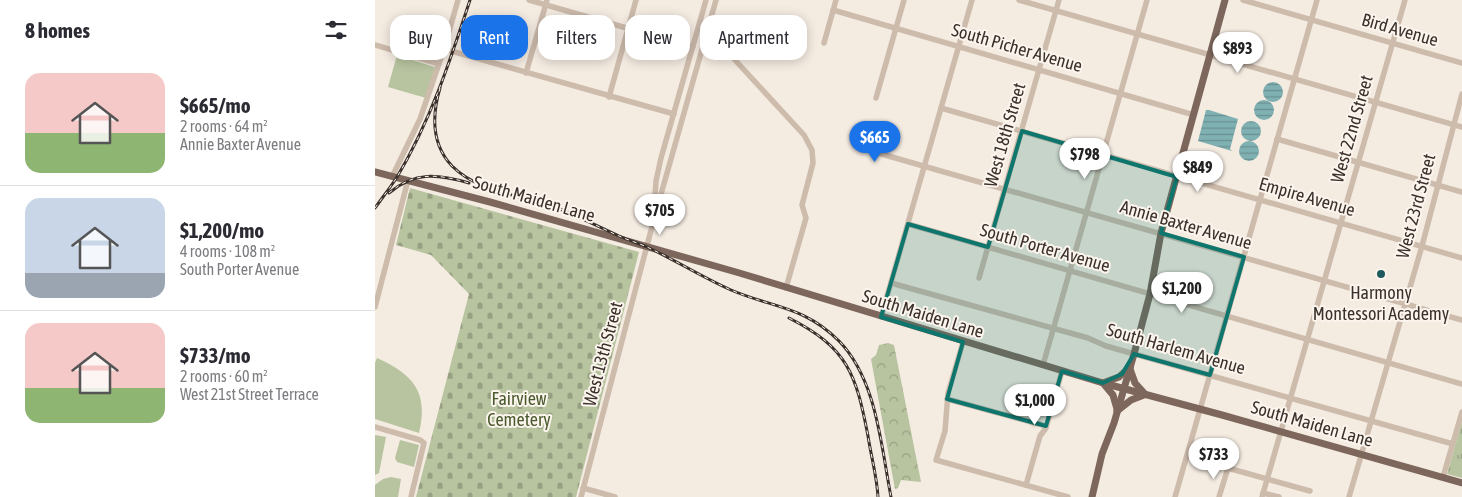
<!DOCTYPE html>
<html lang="en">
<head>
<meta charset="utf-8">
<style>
  :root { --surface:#fff; --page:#f2f2f3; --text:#2b2b33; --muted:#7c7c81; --line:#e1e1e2; --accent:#1a73e8 }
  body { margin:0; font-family:"Asap Condensed",sans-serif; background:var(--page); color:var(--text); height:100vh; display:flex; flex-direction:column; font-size:19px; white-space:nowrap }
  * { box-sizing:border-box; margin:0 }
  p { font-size:16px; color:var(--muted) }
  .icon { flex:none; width:28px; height:28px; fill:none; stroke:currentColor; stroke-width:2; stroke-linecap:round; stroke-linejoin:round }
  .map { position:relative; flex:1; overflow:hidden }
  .details { display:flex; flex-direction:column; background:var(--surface); width:375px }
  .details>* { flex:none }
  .banner { position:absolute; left:15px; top:15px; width:475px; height:45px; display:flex; gap:10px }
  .price { position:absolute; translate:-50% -42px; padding:0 11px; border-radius:18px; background:#fff; color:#222; font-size:16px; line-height:32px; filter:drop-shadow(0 1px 2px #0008) }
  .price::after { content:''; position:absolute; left:50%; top:30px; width:15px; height:11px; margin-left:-8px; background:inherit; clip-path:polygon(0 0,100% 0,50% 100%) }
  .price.active { background:var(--accent); color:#fff }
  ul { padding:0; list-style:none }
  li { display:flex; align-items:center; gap:15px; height:125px; padding:0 25px }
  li+li { border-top:1px solid var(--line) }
  li span { display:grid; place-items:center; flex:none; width:140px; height:100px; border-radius:15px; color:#555 }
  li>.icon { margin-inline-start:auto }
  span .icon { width:60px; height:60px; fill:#fffc; stroke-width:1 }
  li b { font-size:21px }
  h2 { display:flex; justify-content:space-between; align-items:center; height:60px; padding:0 25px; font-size:21px }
  .tag { padding:0 18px; border-radius:15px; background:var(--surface); box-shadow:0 2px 12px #0003; font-size:18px; line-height:45px }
  .tag.active { background:var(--accent); color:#fff }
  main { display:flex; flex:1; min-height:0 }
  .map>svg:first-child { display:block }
  .grass { fill:#b8c4a0 }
  .forest { fill:url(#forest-crowns) }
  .cemetery { fill:url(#cemetery-stones) }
  .park { fill:url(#park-tufts) }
  .water { fill:url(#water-rules) }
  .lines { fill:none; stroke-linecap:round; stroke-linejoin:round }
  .minor { stroke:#cdbbac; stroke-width:5.5 }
  .major { stroke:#7d675c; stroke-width:7 }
  .rail-casing { stroke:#3b302b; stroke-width:3 }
  .rail { stroke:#fbf5ee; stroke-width:1; stroke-dasharray:4; stroke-linecap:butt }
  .marked { fill:#0f766e; fill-opacity:0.2; stroke:#0f766e; stroke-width:4; stroke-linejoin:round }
  .poi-dot { fill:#1f5a5e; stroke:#fbf5ee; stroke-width:2 }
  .labels { text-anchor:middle; stroke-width:4; stroke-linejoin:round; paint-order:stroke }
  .street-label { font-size:18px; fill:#3b302b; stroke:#fbf5ee }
  .poi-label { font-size:18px; fill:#3b302b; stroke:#fbf5ee }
  .park-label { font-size:18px; fill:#4a5a2e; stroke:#fbf5ee }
</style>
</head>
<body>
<main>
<section class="details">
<h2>8 homes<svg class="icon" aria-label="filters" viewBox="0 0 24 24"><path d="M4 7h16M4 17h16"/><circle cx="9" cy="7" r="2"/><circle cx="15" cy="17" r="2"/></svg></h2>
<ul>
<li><span style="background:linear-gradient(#f6c9c9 60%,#8fb573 0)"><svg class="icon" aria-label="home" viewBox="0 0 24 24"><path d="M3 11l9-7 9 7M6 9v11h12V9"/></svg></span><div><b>$665/mo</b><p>2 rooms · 64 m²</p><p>Annie Baxter Avenue</p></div></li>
<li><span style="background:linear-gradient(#c9d6e8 75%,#9aa5b1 0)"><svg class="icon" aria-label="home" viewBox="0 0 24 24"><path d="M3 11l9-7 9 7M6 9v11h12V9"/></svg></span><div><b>$1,200/mo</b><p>4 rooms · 108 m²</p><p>South Porter Avenue</p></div></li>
<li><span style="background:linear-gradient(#f6c9c9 65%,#8fb573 0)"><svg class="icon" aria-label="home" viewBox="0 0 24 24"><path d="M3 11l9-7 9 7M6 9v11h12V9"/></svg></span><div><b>$733/mo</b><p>2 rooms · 60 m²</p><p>West 21st Street Terrace</p></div></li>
</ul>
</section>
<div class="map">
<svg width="1087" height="497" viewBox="0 0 1087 497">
  <defs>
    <pattern id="forest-crowns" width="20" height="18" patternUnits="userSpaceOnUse" patternTransform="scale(1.25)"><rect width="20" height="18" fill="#b8c4a0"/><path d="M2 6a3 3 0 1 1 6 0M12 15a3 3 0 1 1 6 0" fill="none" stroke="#97a083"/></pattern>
    <pattern id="cemetery-stones" width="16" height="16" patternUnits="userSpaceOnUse" patternTransform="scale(1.25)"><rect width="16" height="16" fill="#b8c4a0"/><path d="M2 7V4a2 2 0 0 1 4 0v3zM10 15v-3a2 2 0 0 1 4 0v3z" fill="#97a083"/></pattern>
    <pattern id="park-tufts" width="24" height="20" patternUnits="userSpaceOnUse" patternTransform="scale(1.25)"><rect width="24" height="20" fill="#b8c4a0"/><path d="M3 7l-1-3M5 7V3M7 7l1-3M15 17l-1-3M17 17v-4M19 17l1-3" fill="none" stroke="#97a083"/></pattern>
    <pattern id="water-rules" width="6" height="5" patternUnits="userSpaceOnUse" patternTransform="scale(1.25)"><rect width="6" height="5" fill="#7fb0b2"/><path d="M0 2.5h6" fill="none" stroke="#699091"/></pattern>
  </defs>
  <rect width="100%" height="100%" fill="#f4ebe1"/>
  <!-- grass -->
  <g class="grass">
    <polygon points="33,15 72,26 62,60 23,50"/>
    <polygon points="22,55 60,67 51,98 13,87"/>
    <path d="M2,358C37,374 54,391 44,433L0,419V363Z"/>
    <polygon points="0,435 11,437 4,473 0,475"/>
    <polygon points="25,440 44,445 39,467 22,462 20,458"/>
    <polygon points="16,477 26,479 23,497 0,497 0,485 8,479"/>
  </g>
  <!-- forest -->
  <polygon class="forest" points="513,343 519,345 546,482 526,480 523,488 520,489 496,359 501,355 504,345"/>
  <!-- cemetery -->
  <polygon class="cemetery" points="35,188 264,252 201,497 41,497 94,294 56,255 21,245"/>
  <!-- park -->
  <polygon class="park" points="1087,421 1087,478 1072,474"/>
  <!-- water -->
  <g class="water">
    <circle cx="898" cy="92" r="10"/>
    <circle cx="889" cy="110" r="10"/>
    <polygon points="831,110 834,110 863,119 855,149 857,151 823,141"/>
    <circle cx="876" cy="131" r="10"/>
    <circle cx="874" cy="151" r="10"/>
  </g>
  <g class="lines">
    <!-- minor -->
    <g class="minor">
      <polyline points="154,0 318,47"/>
      <polyline points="644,0 1087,127"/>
      <polyline points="868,0 1087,63"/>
      <polyline points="458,10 819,115"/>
      <polyline points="325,22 429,135 437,150 438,163 427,205 431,218 411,288"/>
      <polyline points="449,43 461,0"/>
      <polyline points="0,45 64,64"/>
      <polyline points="69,49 299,114"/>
      <polyline points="151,73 172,0"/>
      <polyline points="234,97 261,0"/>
      <polyline points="501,98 529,0"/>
      <polyline points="566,108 1087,258"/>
      <polyline points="486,127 489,148 496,151 1087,320"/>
      <polyline points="902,139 1087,192"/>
      <polyline points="17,177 45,119 69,49 83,0"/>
      <polyline points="279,211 281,181 286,158 331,0"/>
      <polyline points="533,224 1087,384"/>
      <polyline points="604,278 684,0"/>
      <polyline points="516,283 713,338 731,346 1078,444"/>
      <polyline points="0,307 33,180"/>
      <polyline points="506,317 597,0"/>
      <polyline points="588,342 573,393 570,431 561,460 693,497"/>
      <polyline points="668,365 772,0"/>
      <polyline points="572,399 671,426"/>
      <polyline points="0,427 45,440 49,443 36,497"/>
      <polyline points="1068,477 1087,412"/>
      <polyline points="651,485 665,436 671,428 687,371"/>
      <polyline points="208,488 240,497"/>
      <polyline points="888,493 904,497"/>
      <polyline points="206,497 279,219 341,0"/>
      <polyline points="800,497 942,0"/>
      <polyline points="844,497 853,468 935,491"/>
      <polyline points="887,497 1030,0"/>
      <polyline points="974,497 1047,246 1087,94"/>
    </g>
    <!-- major -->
    <g class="major">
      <polyline points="0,172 115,202 361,272 728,383 847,415 1087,483"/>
      <polyline points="755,369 760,383 770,394"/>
      <polyline points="742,409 738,395 728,383 744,377 755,367"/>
      <polyline points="742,411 756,400 769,395"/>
      <polyline points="717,497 727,454 739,423 759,354 775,294 786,233 850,0"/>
    </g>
    <defs>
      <g id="rail">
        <path d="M65,88C57,115 56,144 77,166C105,194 150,195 185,209C205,217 224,227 244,236C253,240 263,243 272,247C300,260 327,277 356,290C398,308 429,306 464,341C502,380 506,446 516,497"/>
        <path d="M14,193C40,171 63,174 94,183"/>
        <path d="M0,208C7,198 15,188 22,177C55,122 75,61 95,0"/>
        <path d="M414,318C473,348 481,374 493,436C496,456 502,477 503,497"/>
      </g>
    </defs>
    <!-- rail casing -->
    <use href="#rail" class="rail-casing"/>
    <!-- rail -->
    <use href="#rail" class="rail"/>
  </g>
  <!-- marked area -->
  <path class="marked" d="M647,131L802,177L786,233L869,257L835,375L759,354L747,374L728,383L687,371L671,426L572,399L588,342L506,317L533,224L613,247Z"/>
  <!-- markers -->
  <circle class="poi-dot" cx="1006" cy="274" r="5"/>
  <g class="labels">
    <!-- street labels -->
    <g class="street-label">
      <text transform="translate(1025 30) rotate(16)" y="6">Bird Avenue</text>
      <text transform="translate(642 48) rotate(16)" y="6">South Picher Avenue</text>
      <text transform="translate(977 129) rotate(-74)" y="6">West 22nd Street</text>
      <text transform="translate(630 135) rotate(-74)" y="6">West 18th Street</text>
      <text transform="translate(932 197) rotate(16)" y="6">Empire Avenue</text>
      <text transform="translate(159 199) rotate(16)" y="6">South Maiden Lane</text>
      <text transform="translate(1041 206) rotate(-75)" y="6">West 23rd Street</text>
      <text transform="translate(811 225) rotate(16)" y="6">Annie Baxter Avenue</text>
      <text transform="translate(670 248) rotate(16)" y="6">South Porter Avenue</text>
      <text transform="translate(548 314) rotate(17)" y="6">South Maiden Lane</text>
      <text transform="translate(801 349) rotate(16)" y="6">South Harlem Avenue</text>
      <text transform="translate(228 354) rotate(-75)" y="6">West 13th Street</text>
      <text transform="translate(937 424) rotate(16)" y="6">South Maiden Lane</text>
    </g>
    <!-- poi labels -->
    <g class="poi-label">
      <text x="1006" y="299">Harmony<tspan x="1006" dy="21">Montessori Academy</tspan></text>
    </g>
    <!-- park labels -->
    <g class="park-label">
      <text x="144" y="405">Fairview<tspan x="144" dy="21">Cemetery</tspan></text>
    </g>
  </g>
</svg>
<b class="price" style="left:863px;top:74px">$893</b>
<b class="price active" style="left:500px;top:163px">$665</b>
<b class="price" style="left:710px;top:180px">$798</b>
<b class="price" style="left:823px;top:193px">$849</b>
<b class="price" style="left:285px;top:236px">$705</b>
<b class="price" style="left:807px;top:314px">$1,200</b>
<b class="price" style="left:660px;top:426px">$1,000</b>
<b class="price" style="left:839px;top:480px">$733</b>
<div class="banner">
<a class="tag">Buy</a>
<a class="tag active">Rent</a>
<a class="tag">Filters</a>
<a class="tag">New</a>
<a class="tag">Apartment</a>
</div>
</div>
</main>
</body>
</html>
